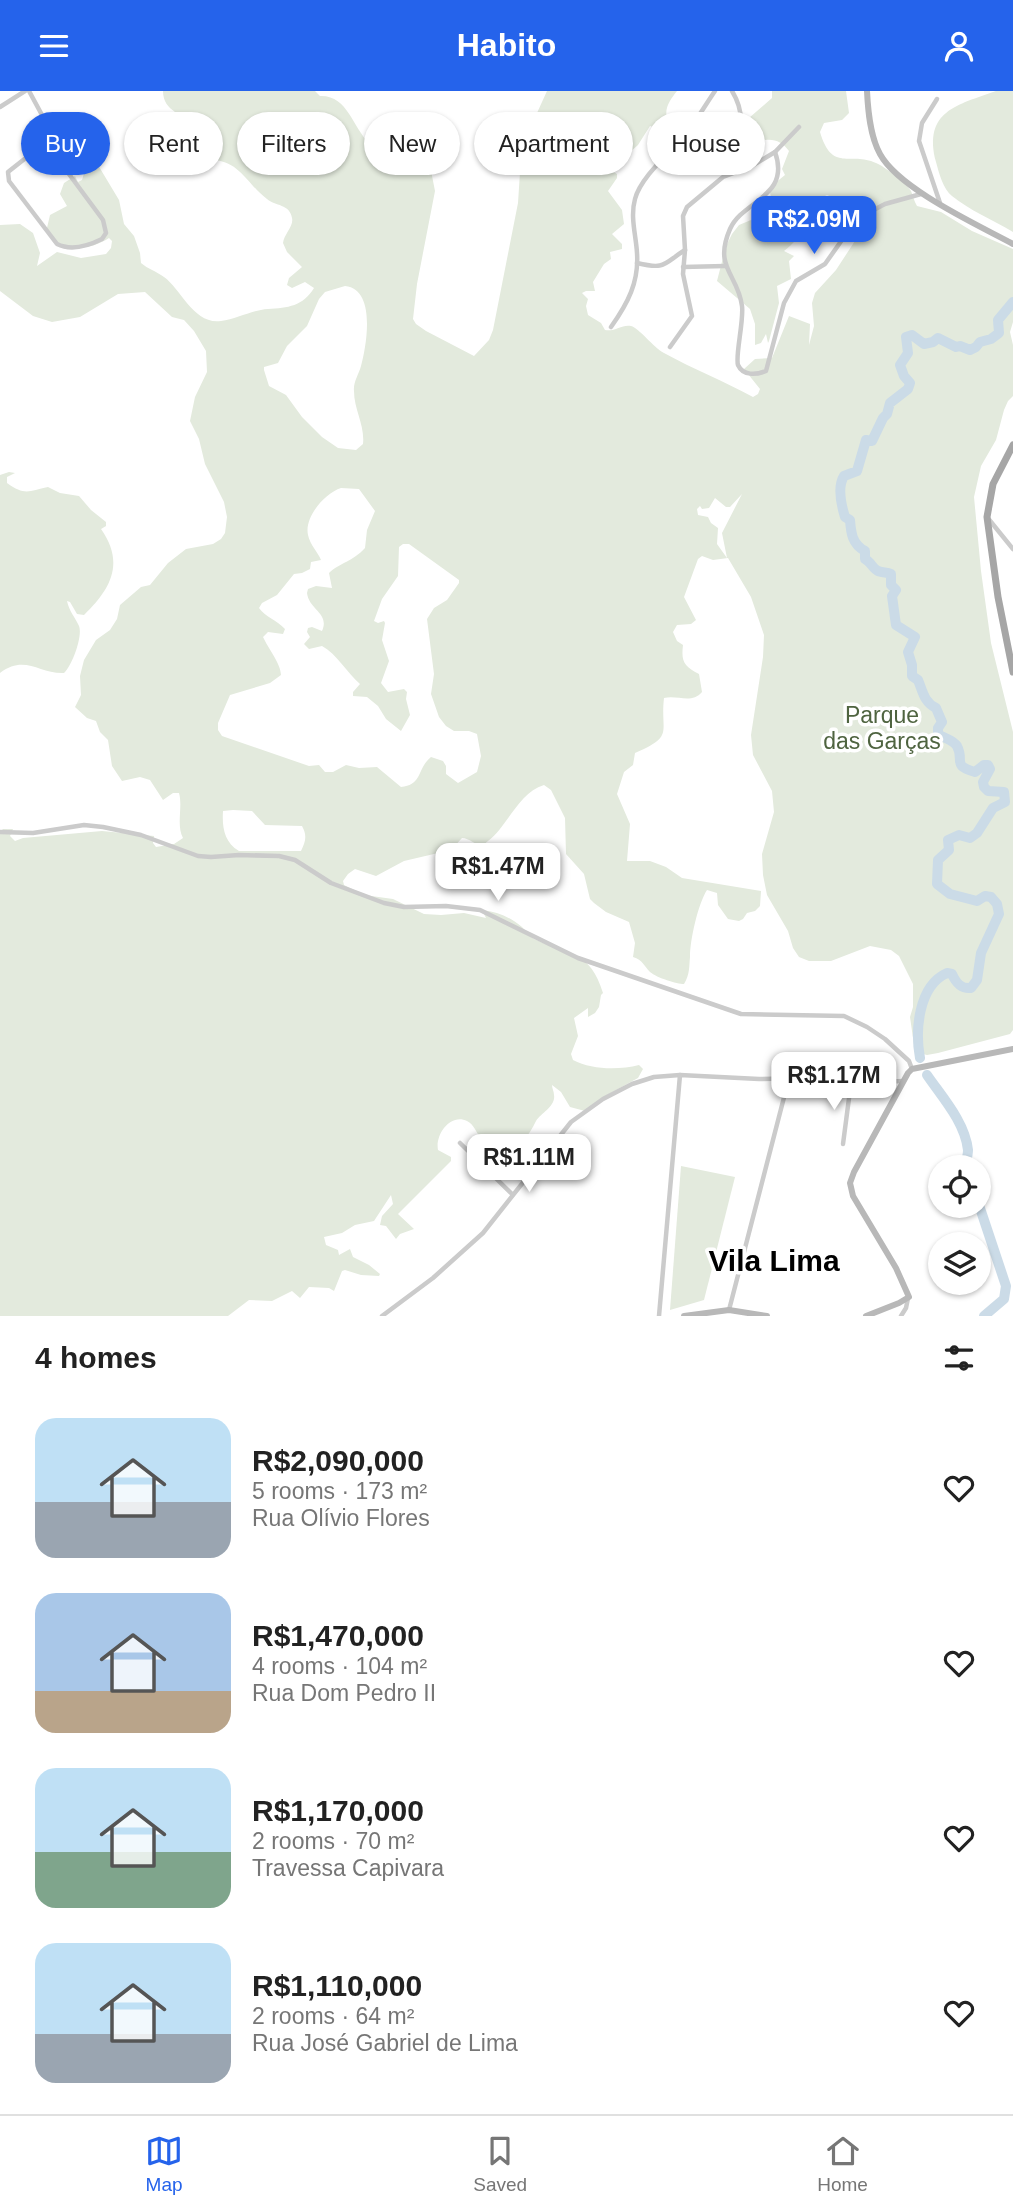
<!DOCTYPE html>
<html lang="en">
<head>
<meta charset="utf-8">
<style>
  :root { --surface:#fff; --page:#f6f6f6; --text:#222; --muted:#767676; --line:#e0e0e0; --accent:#2563eb }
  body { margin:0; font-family:Helvetica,sans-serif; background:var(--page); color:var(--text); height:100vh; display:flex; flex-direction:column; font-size:26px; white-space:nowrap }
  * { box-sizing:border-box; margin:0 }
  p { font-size:23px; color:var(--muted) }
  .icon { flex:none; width:38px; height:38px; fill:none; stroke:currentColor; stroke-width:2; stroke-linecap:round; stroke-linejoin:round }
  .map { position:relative; height:1225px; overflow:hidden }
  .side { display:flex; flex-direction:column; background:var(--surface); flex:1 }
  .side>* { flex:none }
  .guide { position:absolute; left:21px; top:21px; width:971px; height:63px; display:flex; gap:14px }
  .tools { position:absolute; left:928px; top:1064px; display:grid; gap:14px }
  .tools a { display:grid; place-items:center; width:63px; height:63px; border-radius:50%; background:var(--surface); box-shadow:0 2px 5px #0004; font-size:35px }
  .price { position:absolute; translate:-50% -60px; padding:0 16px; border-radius:14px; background:#fff; color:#222; font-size:23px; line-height:46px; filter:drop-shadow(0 2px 4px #0008) }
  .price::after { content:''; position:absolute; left:50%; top:42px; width:21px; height:16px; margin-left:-10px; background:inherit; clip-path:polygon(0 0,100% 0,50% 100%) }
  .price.current { background:var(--accent); color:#fff }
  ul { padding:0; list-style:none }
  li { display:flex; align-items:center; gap:21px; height:175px; padding:0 35px }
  li span { display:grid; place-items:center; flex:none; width:196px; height:140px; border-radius:21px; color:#555 }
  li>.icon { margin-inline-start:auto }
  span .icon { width:84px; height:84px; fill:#fffc; stroke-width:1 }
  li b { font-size:30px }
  h2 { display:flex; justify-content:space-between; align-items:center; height:84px; padding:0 35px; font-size:30px }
  .pill { padding:0 24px; border-radius:32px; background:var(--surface); box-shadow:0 2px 5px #0004; font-size:24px; line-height:63px }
  .pill.current { background:var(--accent); color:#fff }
  header { display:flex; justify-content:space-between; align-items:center; height:91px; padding:0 35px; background:var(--accent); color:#fff; font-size:32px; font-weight:800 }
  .dock { display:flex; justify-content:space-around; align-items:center; height:98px; border-top:2px solid var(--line); background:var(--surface); font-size:19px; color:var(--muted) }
  .dock a { display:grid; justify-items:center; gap:4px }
  .dock .current { color:var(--accent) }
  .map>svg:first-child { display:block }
  .green { fill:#e3eadd; fill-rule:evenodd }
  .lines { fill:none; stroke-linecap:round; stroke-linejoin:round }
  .river { stroke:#cbdbe7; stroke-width:10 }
  .street { stroke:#cbcbcb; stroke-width:4.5 }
  .secondary { stroke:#b8b8b8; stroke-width:6 }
  .primary { stroke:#a6a6a6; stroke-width:7 }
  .labels { text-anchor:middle; stroke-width:7; stroke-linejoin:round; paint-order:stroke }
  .park-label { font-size:23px; fill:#4f6440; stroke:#fff }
  .district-label { font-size:30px; font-weight:bold; fill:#000; stroke:#fff }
</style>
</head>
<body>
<header><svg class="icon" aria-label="menu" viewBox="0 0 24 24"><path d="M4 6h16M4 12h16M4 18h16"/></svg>Habito<svg class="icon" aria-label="person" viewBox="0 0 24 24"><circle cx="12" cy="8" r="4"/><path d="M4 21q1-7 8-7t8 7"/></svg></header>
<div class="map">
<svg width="1013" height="1225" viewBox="0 0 1013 1225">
  <rect width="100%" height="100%" fill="#fff"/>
  <!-- green -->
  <g class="green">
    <path d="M163,0H315L320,5C348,4 352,36 370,53C383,64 402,67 418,72L415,35L416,30L422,34L435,100L417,193L413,228L416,233L426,240L474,265L489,249L493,239L518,112L521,66L532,33L547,0H677C670,9 663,18 668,30L678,26L680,23L687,27L682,42H671L650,35L638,54L629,62L612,63L598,59L596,72L600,84H602L607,77L617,83V87L608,100L622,119L624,133L612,143L622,153V158L610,161L611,168L604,173L593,191L595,200H586L582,202L588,208L586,215L588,224L601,232L605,239C615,241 622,233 631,235C639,237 653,256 664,262C693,278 724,290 753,306L758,303L760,298L744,278L755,268L772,267L789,225L810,233L809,254L814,235L812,212L815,202L836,179L866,133L844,111L827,104C812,111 813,121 806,135C802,143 792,154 784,160L794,165L789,170L791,188L777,195L779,212L769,250L768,252L766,243L761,252L755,254V233L750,218L717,190L726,155L732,143L739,134L763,124L772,129L773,115L769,97L785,84L782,78L789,60C782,51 776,48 765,49L759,43L745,41L742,33L772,7V0H846L849,22L842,29L824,32L820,41C832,82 850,60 876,72C884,75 907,93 911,100C913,105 914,110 917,115L941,121L972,140L1013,158V231L1010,241L1013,254V305L1008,310L1004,319L996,349L981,375L974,406L981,480L991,552L1013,641V939L1010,943L938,962L927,964L915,961L910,926L913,916V893L899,865L891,859L870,855L831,870H809L799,866L793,857L788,840L767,804L763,784L762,763L774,721L772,700L753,664L751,644L763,566L764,544L751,506L728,467L713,469L702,465L698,468L684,506L696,529L691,533L677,534L673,541L677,550L683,554C681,571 684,575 699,583L702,601C692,613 678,604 664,607C660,642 675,645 635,662L633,674L624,681L617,703L630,733L627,770H650L666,776L682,787L761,800L760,815L755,820L747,822L743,828L739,830L728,828L718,814L717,802L707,799C698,813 690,849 690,866C689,876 690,883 684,893C677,893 657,887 650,881C644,875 643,869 633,866L635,852L629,831L606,821L594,812L590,808L584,783L566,763L565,727L551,699L544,694C518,702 508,735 488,750C486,751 485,753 484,754C477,756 470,747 462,747L451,759L404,770L376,785L355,778L348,783L343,790L344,794L364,804L393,808L424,823L441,824L464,822L486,827L482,819C498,821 510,826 522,836C526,840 529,845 534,848C569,864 590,859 603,902L601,904L599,916L595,922L588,926V917L574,927L578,945L571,963L573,969C592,979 619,979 639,974L643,978L638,987L607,1004L585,1020L570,1016L561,1001L552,994C552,997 554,1001 554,1004C556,1015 541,1022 536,1030C524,1055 507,1069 481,1047C476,1042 474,1033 467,1030C450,1022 435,1044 438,1059L451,1066V1070L398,1123L414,1138L400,1143L396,1148L386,1135L380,1134L382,1125L393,1113L391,1104L374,1130L355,1134L342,1142L324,1146L326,1154L338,1159L339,1164L350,1158L353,1166L369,1174L380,1183L379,1185L361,1184L345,1179L342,1180L334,1200L329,1197L309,1196L300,1207L292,1200L272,1210L249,1209L228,1225H0V741L3,738H13L10,745L15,750L23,747L102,740L154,745L153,752L156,756L174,753L183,747C176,734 183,716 179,702H173L163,709L150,689L140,686L122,690L112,675L108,649L100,641L96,630L87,627L75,616L81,604L80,585L84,569L96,549L110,539L117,528L120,514L141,496L150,494L168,472L186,458L213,453L221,448L225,442L227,426L224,411L205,373L199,348L190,330L195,306L207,281L206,260L194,240L184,229L172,226L145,201L118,203L80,226L52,231L33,225L0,200V134L20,133L33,142L40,162L37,175L57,161L81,167L106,163L111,157L112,150L109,147C89,160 62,162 46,141L50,124L67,115L60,103L64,92L75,85L78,91L82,89L86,76L85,63L87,60L95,69L119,109L124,133L134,145L140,162L141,172C148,178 156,180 164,186C181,198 194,234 221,230C237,228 252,219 268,218C288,217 303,215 314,197L305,191L292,197L287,194L289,187L302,176L287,161L283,152C284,143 294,135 292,127C290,113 275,115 267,108C248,94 241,72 215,69C208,58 206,44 196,35C184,23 163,21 163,0ZM345,195C376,198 367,253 361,275C359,283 353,291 354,300C354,319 365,334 363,353L356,359L338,357L322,346L302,326L286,304L269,295L264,279V276L278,272L287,255L307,235L319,208L325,201ZM341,397L359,398L375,420L367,439L365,457C352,471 341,471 329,482L332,497L316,495L308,498L307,502C309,519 330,522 322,540L312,536L308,537L307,541L310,546L304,553L309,558L322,555C337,563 347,582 360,593L353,601V605L367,606L378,615L386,628L401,640L410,624L406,608L407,601L404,598L388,601L381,592L389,570L382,549L385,532L384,530L378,532L374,530L382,508L398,485L399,456L403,453H409L459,489V492L447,509L434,517L427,528L434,583L431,603L439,626L446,635L454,640H469L477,643L481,665L477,681L458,692L446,683V675L443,670L431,666C417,677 423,694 401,696L377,676L359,677L346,674L333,681H325L319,674L309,675L222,645L218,639V632L230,604L270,592L281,584C281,573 268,557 263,546L268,541L283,543L285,538C277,529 265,526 259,517L262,512L277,504L294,483L302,482L310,478L311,471L321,469C318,461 310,454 308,444C304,426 325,402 341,397ZM742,403L722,442L727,467L717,453L718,437L711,432L708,426L698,424L697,418L700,415L702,418L709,417L715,407L726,416H730ZM233,719L252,720L265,734L302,735C307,744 306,750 301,760H239C224,751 222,736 223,720Z"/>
    <path d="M996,0H1013V141C993,129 969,119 952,105C943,98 939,82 936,71C923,20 957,14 996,0Z"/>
    <path d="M9,381L15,382L7,386V392C25,405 29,400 48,396L60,402L79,405L91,419L106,431V435L101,438C125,472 111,498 84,524L77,523L70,511L67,510C69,520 75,526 79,535C83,545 72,575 64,582C39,583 25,563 0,582V384Z"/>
    <polygon points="681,1075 735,1086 704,1209 670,1219"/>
  </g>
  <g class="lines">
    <!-- river -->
    <g class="river">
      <path d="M920,967C915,940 918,895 947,882L952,883C956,892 961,898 971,897L977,889L981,862L999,823L997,813L991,806L985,805L977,810L950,803L937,793L938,769L949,759L948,749L959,744L970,747L977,742L993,717L1005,711L1004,701L988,700L984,696L983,691L990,678L988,674H984L975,681C951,674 965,670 957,655C952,648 945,648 938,643V637L942,631L936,617C924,611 923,601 918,589L912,585V574L908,561L915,546L896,534L892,505L896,499L891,494V483C887,481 883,482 878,480C873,478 871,471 865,468V460C852,453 851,442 850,429L845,426C841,413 837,396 844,385L857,380L866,349L872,350L883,327L887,323L890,312L908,298L910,292L904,285L900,274L908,262L906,246L912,244L924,253L933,251L938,247L956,256L960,255L970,259L976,256L980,251L991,248L999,242L998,229L1013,211"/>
      <path d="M927,984C942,1006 965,1031 968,1059C968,1064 966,1071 965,1076"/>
      <polyline points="978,1111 1006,1195 1004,1208 984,1225"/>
    </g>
    <!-- street -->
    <g class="street">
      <path d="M29,0L49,37L51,47L8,81L9,90L57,153C71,160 88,155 102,148L106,142L103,129L46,52"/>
      <path d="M732,0C751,31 734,51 732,82"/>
      <polyline points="937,8 922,32 919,50 940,112"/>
      <polyline points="0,16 25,0"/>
      <path d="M775,61C791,106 743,109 730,138C713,177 738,183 742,215C744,230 735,265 738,274C743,285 756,284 766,280L784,212L796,190L825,173L849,139L864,124L885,113L921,103"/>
      <path d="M637,172C666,179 663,173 685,159"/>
      <polyline points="683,176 725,175"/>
      <path d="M611,236C628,212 639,191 637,162C636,144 630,126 635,108C641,85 673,59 688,40C698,27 706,13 715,0"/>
      <polyline points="670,256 692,225 683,183 685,159 683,125 687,116 723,86 750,76 775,61 799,36"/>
      <polyline points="987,426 1013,458"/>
      <polyline points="0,741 33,742 84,734 103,736 141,744 198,765 211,766 239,764 279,765 295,769 331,792 384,812 404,816 446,815 480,819 578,867 741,923 844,925 867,936 885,948 909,970 912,978"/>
      <polyline points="460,1052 512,1103"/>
      <polyline points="843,1053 851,992"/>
      <polyline points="729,1219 789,987"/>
      <polyline points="382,1225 433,1187 483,1142 571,1031 603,1008 632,993 654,986 680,984 759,988 804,987 851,992 904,990"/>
      <polyline points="659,1225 680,984"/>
      <polyline points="901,1225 906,1217 908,1207"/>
    </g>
    <!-- secondary -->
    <g class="secondary">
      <path d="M867,0C868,20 870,45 880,63C899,98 978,134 1013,153"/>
      <polyline points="684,1225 729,1219 767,1225"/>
      <polyline points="866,1225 899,1212 909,1206 896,1177 853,1105 850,1092 854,1081 908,982 912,978 1013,958"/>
    </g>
    <!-- primary -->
    <polyline class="primary" points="1013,354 993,393 987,426 998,506 1013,581"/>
  </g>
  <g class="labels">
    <!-- park labels -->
    <g class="park-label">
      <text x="882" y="632">Parque<tspan x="882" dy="26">das Garças</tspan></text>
    </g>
    <!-- district labels -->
    <g class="district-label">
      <text x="774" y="1180">Vila Lima</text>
    </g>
  </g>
</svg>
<div class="tools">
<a><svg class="icon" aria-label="locate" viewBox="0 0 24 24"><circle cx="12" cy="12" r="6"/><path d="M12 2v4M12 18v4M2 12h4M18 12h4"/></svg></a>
<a><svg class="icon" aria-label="layers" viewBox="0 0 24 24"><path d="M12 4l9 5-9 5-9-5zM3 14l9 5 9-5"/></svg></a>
</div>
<b class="price current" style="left:814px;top:165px">R$2.09M</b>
<b class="price" style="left:498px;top:812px">R$1.47M</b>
<b class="price" style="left:834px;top:1021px">R$1.17M</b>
<b class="price" style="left:529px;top:1103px">R$1.11M</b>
<div class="guide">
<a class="pill current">Buy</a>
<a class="pill">Rent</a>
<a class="pill">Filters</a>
<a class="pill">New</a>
<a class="pill">Apartment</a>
<a class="pill">House</a>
</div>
</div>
<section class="side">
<h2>4 homes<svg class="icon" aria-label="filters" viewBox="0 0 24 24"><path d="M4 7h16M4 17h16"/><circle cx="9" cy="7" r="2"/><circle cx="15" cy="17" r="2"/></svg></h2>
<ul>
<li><span style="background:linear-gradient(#bfe0f5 60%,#9aa5b1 0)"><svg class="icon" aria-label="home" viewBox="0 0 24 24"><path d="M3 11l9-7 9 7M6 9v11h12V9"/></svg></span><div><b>R$2,090,000</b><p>5 rooms · 173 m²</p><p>Rua Olívio Flores</p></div><svg class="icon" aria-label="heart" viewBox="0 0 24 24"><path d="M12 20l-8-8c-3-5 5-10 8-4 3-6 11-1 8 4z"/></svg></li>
<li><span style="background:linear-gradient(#a9c7e8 70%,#b9a48a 0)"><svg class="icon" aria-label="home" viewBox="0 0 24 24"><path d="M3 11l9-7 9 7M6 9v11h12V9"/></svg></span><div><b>R$1,470,000</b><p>4 rooms · 104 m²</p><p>Rua Dom Pedro II</p></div><svg class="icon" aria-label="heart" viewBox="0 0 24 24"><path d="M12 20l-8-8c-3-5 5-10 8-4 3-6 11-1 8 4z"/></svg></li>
<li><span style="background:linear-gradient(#bfe0f5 60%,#7fa58c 0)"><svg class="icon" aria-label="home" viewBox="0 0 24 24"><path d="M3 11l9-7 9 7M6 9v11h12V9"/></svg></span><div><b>R$1,170,000</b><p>2 rooms · 70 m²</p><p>Travessa Capivara</p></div><svg class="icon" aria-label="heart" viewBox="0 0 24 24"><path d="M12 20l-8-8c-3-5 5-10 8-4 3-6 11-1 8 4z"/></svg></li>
<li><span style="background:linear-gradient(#bfe0f5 65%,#9aa5b1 0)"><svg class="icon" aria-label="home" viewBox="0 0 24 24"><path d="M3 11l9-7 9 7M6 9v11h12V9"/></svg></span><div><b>R$1,110,000</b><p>2 rooms · 64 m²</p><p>Rua José Gabriel de Lima</p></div><svg class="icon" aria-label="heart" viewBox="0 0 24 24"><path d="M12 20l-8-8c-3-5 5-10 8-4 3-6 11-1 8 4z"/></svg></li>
</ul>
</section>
<nav class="dock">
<a class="current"><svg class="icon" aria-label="map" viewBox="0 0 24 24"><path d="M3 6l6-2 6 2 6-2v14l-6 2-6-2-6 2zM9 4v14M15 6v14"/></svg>Map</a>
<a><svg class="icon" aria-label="saved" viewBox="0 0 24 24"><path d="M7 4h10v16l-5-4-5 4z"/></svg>Saved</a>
<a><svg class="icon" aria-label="home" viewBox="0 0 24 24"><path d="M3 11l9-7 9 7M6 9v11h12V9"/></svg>Home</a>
</nav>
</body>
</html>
